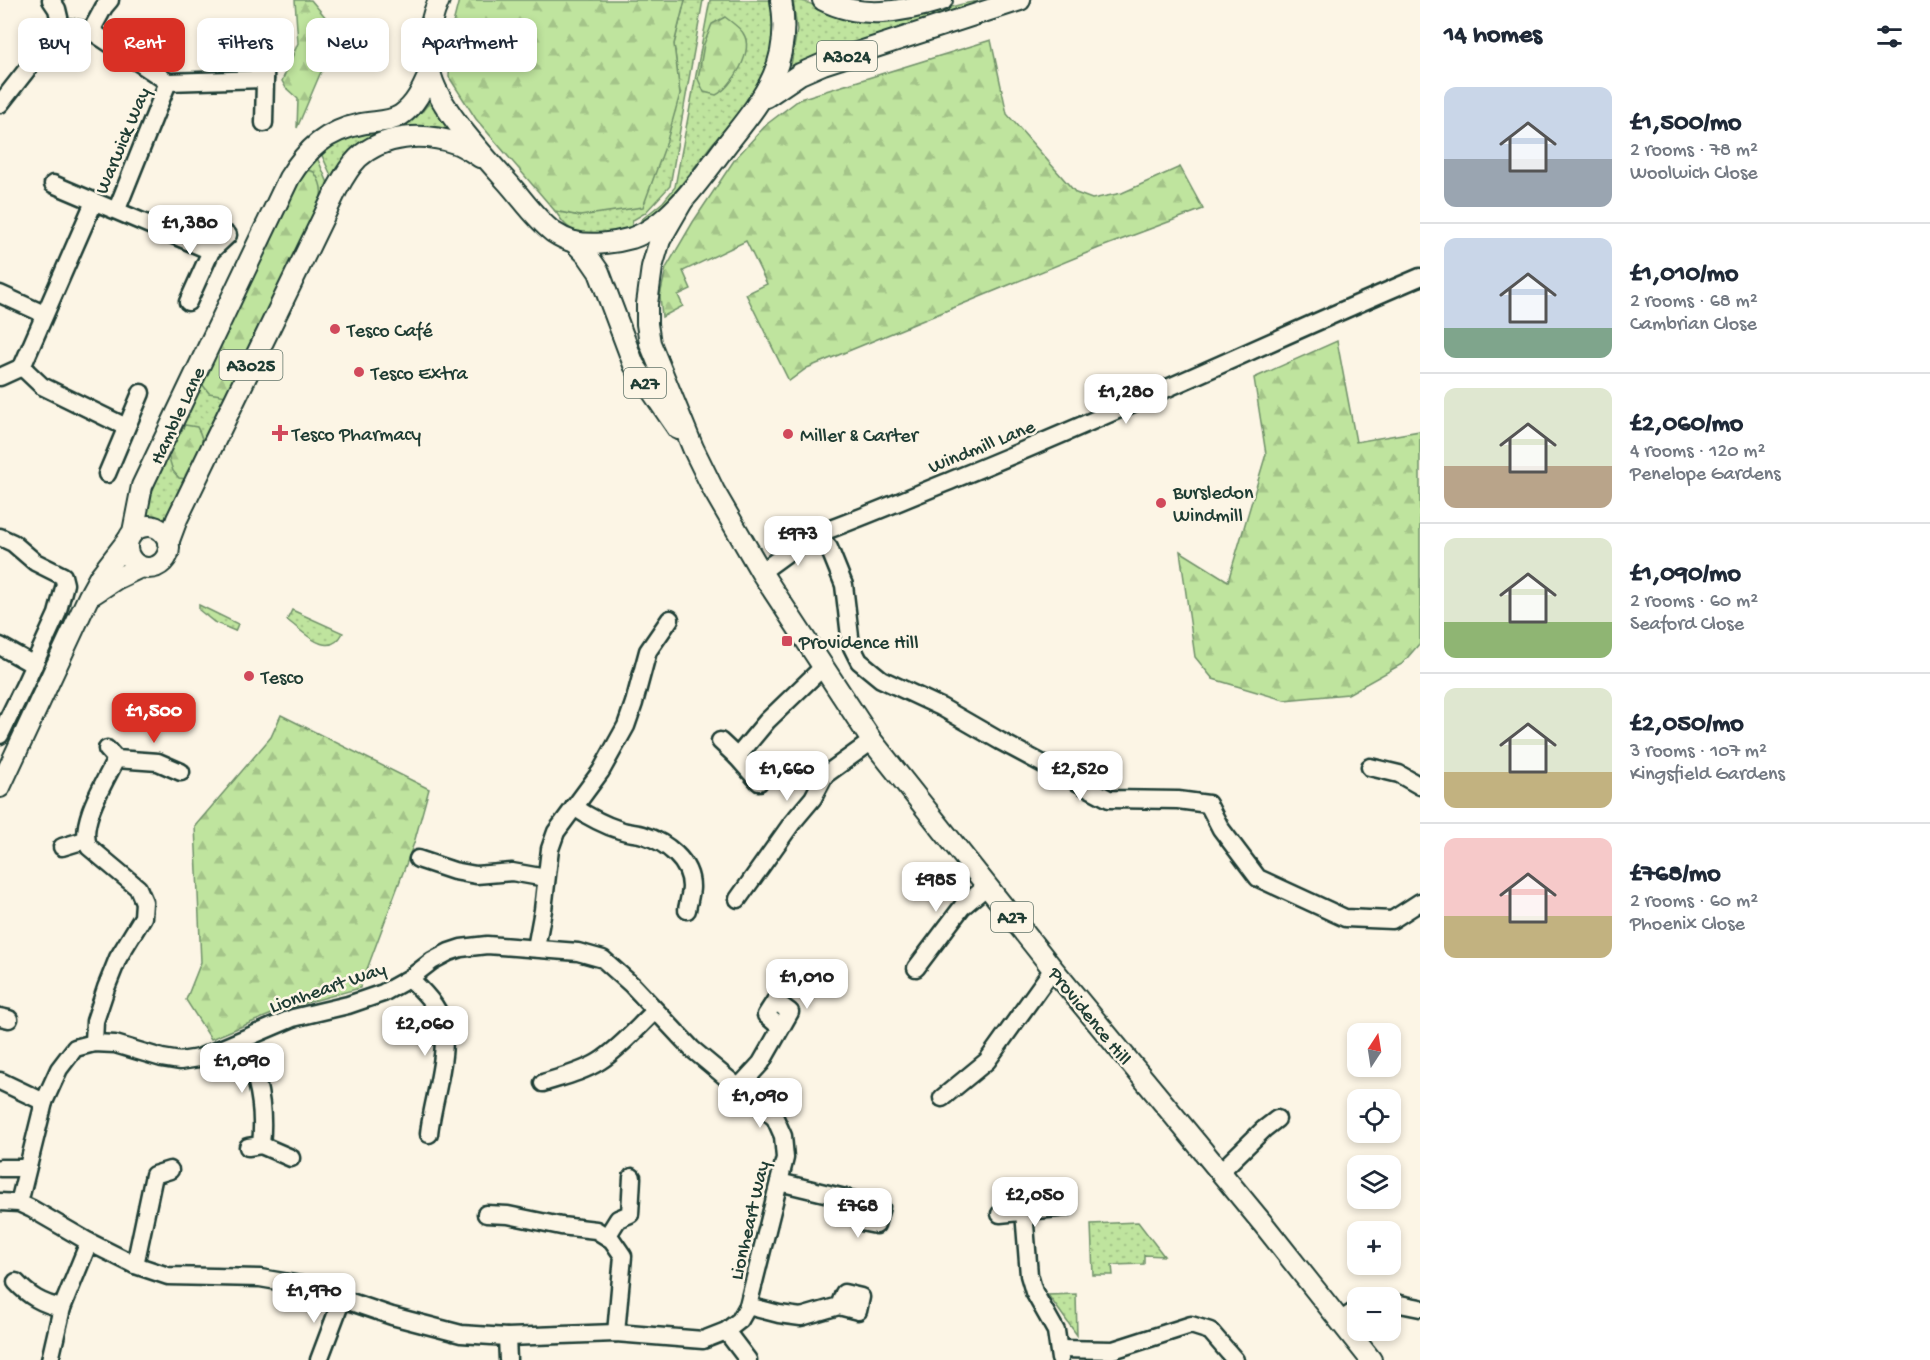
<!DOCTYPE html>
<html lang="en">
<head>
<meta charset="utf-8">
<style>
  :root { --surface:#fff; --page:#f2f2f3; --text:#1f2937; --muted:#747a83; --line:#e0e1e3; --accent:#d93025 }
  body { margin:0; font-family:"Gochi Hand",sans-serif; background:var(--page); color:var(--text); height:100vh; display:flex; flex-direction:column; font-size:22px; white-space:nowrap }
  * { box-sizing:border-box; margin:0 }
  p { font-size:20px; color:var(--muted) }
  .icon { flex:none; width:33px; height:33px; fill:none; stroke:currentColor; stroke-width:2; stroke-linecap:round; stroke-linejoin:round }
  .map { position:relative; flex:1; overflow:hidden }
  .side { display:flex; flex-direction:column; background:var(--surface); width:510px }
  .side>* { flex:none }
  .top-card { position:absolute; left:18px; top:18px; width:570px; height:54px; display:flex; gap:12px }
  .needle { width:39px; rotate:12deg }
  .buttons { position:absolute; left:1347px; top:1023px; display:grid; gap:12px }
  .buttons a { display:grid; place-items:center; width:54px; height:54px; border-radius:12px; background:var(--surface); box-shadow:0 3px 9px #0003; font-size:30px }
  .price { position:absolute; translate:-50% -51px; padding:0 14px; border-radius:12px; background:#fff; color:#222; font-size:20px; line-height:39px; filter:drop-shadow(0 2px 3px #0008) }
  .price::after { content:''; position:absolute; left:50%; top:36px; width:18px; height:14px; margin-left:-9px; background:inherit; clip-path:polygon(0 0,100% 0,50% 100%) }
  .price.selected { background:var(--accent); color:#fff }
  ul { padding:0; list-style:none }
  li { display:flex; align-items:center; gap:18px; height:150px; padding:0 24px }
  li+li { border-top:2px solid var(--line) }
  li span { display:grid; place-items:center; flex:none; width:168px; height:120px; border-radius:12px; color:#555 }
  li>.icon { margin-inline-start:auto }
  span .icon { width:72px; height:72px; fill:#fffc; stroke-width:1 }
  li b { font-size:26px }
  h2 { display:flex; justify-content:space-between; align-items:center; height:72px; padding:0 24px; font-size:26px }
  .pill { padding:0 21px; border-radius:12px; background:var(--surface); box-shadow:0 3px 9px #0003; font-size:21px; line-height:54px }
  .pill.selected { background:var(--accent); color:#fff }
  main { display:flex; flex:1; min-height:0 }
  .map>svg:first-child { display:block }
  .grass { fill:url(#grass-dots); stroke:#6f9069; stroke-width:1.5 }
  .forest { fill:url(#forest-firs); stroke:#6f9069; stroke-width:1.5 }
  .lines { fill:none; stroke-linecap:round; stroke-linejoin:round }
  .minor-casing { stroke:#1f3d34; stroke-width:21 }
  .major-casing { stroke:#1f3d34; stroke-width:24 }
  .minor { stroke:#fcf5e5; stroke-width:16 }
  .major { stroke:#fcf5e5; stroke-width:20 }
  .poi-dot { fill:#d1495b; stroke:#fcf5e5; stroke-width:2 }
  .labels { text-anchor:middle; stroke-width:5; stroke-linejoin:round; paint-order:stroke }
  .shield { fill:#fcf5e5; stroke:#617469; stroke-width:1.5 }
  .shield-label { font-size:18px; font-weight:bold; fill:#1f3d34 }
  .street-label { font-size:20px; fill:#1f3d34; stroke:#fcf5e5 }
  .poi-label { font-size:20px; fill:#1f3d34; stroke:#fcf5e5; text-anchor:start }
</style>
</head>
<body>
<main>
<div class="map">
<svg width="1420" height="1360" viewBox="0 0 1420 1360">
  <defs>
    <pattern id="grass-dots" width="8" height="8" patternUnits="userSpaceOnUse" patternTransform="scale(1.5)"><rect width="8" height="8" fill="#bfe49e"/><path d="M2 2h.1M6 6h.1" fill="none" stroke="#a4c489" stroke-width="1.8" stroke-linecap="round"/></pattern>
    <pattern id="forest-firs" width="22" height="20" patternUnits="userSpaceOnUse" patternTransform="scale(1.5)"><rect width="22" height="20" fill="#bfe49e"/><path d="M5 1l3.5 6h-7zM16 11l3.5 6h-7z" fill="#a4c489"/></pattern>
  </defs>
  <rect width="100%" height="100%" fill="#fcf5e5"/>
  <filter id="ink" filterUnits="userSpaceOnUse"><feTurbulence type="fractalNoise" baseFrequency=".0167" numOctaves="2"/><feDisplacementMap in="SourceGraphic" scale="12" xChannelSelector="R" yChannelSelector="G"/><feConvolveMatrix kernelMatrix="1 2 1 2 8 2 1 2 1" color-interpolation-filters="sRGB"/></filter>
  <g filter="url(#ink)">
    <!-- grass -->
    <g class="grass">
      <path d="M685,0H703L670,186L645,213L633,220L631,228C613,234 582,241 567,226C562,222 559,216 555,211L580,216L680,94L674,44Z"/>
      <path d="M710,0H771C774,22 774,43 767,64C758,94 732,120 712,144C691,171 670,204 641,223V220L663,202L675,187Z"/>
      <path d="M793,0C807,0 815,7 828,12C844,18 864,23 882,23C921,22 955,0 994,0L790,71L797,30Z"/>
      <path d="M430,102L449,127L444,131L416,129L334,182L320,151C330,146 340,140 350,136C385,123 403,137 430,102Z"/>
      <polygon points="316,155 328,183 332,187 167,527 153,521 142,521 146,496 282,205"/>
      <polygon points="199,605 238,624 235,631 214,622 199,610"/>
      <path d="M292,610L343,633C328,661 303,631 287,620Z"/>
      <polygon points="1138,1222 1164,1256 1144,1255 1144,1264 1112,1265 1113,1275 1093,1275 1091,1224"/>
      <polygon points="1076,1294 1077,1335 1048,1295"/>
    </g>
    <!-- forest -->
    <g class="forest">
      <polygon points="295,0 311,0 343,38 320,74 297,128 298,99 286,88 282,81 298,43"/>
      <polygon points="459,0 685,0 674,44 680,94 666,144 643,207 580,216 555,211 476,119 449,77 451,31"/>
      <path d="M725,17C729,20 741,29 743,33C755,51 732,87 716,95L704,92L698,79L704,44L712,24Z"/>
      <polygon points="991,40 1007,114 1076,193 1092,199 1122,193 1180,167 1203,209 1099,248 807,368 789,381 746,294 767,284 746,241 683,271 691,289 678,295 683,306 662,317 660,296 666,268 693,222 735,159 767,124 800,99"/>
      <path d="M307,170L314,172C325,188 322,196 316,213L226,396L209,393L202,384L204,378C228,332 248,286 270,239C281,217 291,189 307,170Z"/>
      <polygon points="1337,341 1356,442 1420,431 1420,643 1402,664 1348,694 1284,700 1213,679 1195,657 1180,551 1228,581 1266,454 1254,378"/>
      <path d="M185,425L197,427C210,449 198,458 187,479L179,478L173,471L168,455Z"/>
      <polygon points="281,715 429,789 414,843 360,988 284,1009 211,1039 186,1000 201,962 195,826 271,737"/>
    </g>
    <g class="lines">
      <defs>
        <g id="minor">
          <polyline points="61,26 91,31 168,82 117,209"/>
          <polyline points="91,31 104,7 110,0"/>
          <polyline points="168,82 265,79"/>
          <polyline points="0,104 61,26 57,9 51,0"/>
          <polyline points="264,123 266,39"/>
          <polyline points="53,184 211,251"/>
          <polyline points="0,294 44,314"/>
          <polyline points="188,302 211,251 228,235"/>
          <polyline points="22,367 42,386 126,427"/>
          <polyline points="0,377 22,367 94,202"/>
          <polyline points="107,474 141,393"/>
          <polyline points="817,534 829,548 844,585 851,645 859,661 881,679 941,707 1000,741 1109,799 1178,800 1208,804 1221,829 1258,878 1345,918 1392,920 1420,902"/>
          <polyline points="0,537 13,543 35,562 63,576 65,584 57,614 25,684 0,735"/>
          <path d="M761,572L798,545L817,534C864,517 910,497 957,478C1113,415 1265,343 1420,277"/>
          <polyline points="0,646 34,665"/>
          <polyline points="720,741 737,757"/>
          <polyline points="107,749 116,759 158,762 181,772"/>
          <polyline points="1370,767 1399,774 1420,786"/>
          <polyline points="759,782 737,757 767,721 823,667"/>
          <path d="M574,807C589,817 604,825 620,830C628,833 636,833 643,835C666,842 691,861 691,887C691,894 688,903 687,910"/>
          <polyline points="62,847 85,840"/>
          <polyline points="418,859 454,871 476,875 512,872 546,878"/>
          <polyline points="738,899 792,823 813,798 825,775 872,741"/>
          <polyline points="536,948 543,910 550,849 556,832 601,771 626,726 634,703 648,651 670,619"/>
          <polyline points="916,968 962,907 987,886"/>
          <path d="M410,978C419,988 431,998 437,1010C455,1042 432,1099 429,1134"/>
          <polyline points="0,1017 9,1019"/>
          <path d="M241,1041C258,1073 265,1108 261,1145"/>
          <path d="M94,1043L95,1021L106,988L118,958L143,917L144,902L138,888L89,847C77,825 106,780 116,759"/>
          <polyline points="0,1081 44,1102"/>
          <path d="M543,1083C561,1077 583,1072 600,1061C620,1048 637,1028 655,1011"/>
          <polyline points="738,1088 761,1063 790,1012 775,1001 766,1015 781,1028"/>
          <polyline points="942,1098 987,1061 1053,969"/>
          <polyline points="248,1147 261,1145 291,1158"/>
          <polyline points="0,1168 27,1168"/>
          <polyline points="1220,1172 1264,1129 1277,1119"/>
          <polyline points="779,1182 866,1203 861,1222 876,1225 881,1207 866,1203"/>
          <polyline points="0,1202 19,1203 32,1209 89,1242 135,1265 168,1276 260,1278 301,1285 392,1316 461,1334 507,1337 616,1333 703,1340 726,1331 740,1320 748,1306 785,1158 783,1136 775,1118 692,1049 632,985 603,959 578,952 487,945 461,948 449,952 432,961 410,978 383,993 348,1005 293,1018 199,1058 180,1061 162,1058 115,1044 94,1043 75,1048 59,1069 44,1102 19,1203"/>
          <polyline points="1024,1212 1029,1275 1034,1292 1056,1331 1060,1359"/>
          <polyline points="486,1214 508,1215 561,1226 596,1230 612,1240 623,1256 616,1333"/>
          <polyline points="1000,1214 1067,1207"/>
          <polyline points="608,1235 618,1219 630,1214 632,1177"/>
          <polyline points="135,1265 154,1175 170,1170"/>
          <path d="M16,1282C29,1296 42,1304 62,1308"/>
          <polyline points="1390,1302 1420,1308"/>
          <polyline points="748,1306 779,1314 801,1317 839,1306 844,1293 861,1297 858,1311 839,1306"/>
          <polyline points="1340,1321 1358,1309"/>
          <polyline points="726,1331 748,1360"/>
          <polyline points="507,1337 508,1360"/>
          <polyline points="1059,1349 1113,1350 1191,1325 1210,1331 1235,1360"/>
          <polyline points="50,1360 62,1308 89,1242"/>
          <polyline points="319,1360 342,1299"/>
        </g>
        <g id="major">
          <path d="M439,0C429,22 426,47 430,71C436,106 486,158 510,185C524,201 536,219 553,232C559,236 567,240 574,242C591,246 615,243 632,238C673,224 705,172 731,139C766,95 792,61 781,0"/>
          <path d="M823,0C861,20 903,12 942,0"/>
          <polyline points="766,97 800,74 823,64 1020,0"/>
          <polyline points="682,202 660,240 652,267 647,304 647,324 650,343 693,448 714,491 761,572 872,741 1053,969 1264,1225 1371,1360"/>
          <polyline points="574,242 588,256 599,272 634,365 678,429"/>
          <circle cx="148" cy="547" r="21"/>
          <path d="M133,532L142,486L289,178C307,149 326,131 361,124C375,121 389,123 401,115C416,105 423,88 430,72"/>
          <path d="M168,543L177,519L337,189C343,178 349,167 358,158C383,135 424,132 455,143C464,146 472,152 480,157"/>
          <polyline points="93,594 116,579 141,567"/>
          <polyline points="0,787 89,596 100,576 127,541"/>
        </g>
      </defs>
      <!-- minor casing -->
      <use href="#minor" class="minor-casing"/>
      <!-- major casing -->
      <use href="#major" class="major-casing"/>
      <!-- minor -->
      <use href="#minor" class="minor"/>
      <!-- major -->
      <use href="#major" class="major"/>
    </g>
  </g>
  <!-- markers -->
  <g class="poi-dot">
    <circle cx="335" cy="329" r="6"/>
    <circle cx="359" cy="372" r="6"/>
    <path d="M277 424h6v6h6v6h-6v6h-6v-6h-6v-6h6z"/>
    <circle cx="788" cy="434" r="6"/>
    <circle cx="1161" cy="503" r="6"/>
    <rect x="781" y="635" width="12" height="12" rx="3"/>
    <circle cx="249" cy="676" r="6"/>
  </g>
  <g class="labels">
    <!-- shield labels -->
    <g class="shield">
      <rect x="817" y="41" width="60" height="30" rx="4.5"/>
      <rect x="219.5" y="350" width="63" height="30" rx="4.5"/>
      <rect x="624" y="368" width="42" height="30" rx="4.5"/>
      <rect x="991" y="902" width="42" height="30" rx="4.5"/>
    </g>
    <g class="shield-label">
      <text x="847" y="62">A3024</text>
      <text x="251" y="371">A3025</text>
      <text x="645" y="389">A27</text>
      <text x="1012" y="923">A27</text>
    </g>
    <!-- street labels -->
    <g class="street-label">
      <text transform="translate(121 140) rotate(-67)" y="7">Warwick Way</text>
      <text transform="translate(176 415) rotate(-65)" y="7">Hamble Lane</text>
      <text transform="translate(981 445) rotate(-22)" y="7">Windmill Lane</text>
      <text transform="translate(327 986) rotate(-19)" y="7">Lionheart Way</text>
      <text transform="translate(1091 1015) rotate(51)" y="7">Providence Hill</text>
      <text transform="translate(748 1220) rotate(-77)" y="7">Lionheart Way</text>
    </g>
    <!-- poi labels -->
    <g class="poi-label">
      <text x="347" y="336">Tesco Café</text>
      <text x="371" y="379">Tesco Extra</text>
      <text x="292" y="440">Tesco Pharmacy</text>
      <text x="800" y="441">Miller &amp; Carter</text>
      <text x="1173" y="498">Bursledon<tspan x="1173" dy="23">Windmill</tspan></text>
      <text x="799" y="648">Providence Hill</text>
      <text x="261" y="683">Tesco</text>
    </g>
  </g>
</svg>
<div class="buttons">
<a><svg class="needle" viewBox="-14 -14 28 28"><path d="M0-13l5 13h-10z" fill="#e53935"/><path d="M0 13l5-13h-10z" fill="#747a83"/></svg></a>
<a><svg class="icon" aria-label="locate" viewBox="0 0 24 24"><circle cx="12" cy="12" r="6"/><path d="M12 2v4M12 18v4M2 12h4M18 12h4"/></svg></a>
<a><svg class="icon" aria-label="layers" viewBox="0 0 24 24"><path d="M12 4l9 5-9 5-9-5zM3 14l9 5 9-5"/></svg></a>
<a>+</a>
<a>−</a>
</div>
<b class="price" style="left:190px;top:256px">£1,380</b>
<b class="price" style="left:1126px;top:425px">£1,280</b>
<b class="price" style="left:798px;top:567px">£973</b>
<b class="price selected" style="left:154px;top:744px">£1,500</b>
<b class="price" style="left:787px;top:802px">£1,660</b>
<b class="price" style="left:1080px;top:802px">£2,520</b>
<b class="price" style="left:936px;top:913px">£985</b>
<b class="price" style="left:807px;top:1010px">£1,010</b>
<b class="price" style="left:425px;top:1057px">£2,060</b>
<b class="price" style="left:242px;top:1094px">£1,090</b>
<b class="price" style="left:760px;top:1129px">£1,090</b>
<b class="price" style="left:1035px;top:1228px">£2,050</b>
<b class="price" style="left:858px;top:1239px">£768</b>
<b class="price" style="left:314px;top:1324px">£1,970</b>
<div class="top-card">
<a class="pill">Buy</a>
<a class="pill selected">Rent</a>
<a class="pill">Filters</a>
<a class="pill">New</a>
<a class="pill">Apartment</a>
</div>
</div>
<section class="side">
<h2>14 homes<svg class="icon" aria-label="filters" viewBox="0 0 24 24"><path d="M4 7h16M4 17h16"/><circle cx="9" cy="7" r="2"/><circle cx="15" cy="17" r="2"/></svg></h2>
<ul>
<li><span style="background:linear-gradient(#c9d6e8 60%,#9aa5b1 0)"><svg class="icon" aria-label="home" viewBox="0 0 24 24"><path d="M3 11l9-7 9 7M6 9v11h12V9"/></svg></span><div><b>£1,500/mo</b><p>2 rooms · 78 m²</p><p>Woolwich Close</p></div></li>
<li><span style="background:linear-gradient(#c9d6e8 75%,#7fa58c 0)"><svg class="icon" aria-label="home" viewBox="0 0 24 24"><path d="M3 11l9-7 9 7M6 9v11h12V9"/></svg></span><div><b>£1,010/mo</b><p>2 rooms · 68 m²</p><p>Cambrian Close</p></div></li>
<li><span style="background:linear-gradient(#dfe7d0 65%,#b9a48a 0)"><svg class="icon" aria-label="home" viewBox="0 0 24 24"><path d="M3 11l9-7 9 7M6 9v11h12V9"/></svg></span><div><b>£2,060/mo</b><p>4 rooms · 120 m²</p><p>Penelope Gardens</p></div></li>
<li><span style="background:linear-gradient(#dfe7d0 70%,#8fb573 0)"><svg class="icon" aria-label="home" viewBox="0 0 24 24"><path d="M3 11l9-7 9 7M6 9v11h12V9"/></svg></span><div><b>£1,090/mo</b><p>2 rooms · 60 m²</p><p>Seaford Close</p></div></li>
<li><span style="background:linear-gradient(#dfe7d0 70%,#c2b280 0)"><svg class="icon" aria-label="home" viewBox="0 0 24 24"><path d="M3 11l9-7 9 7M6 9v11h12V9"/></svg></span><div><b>£2,050/mo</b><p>3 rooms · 107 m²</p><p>Kingsfield Gardens</p></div></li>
<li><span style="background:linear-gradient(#f6c9c9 65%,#c2b280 0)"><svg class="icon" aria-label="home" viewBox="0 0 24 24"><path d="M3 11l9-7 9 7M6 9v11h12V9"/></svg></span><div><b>£768/mo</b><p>2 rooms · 60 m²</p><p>Phoenix Close</p></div></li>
</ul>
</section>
</main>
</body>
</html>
